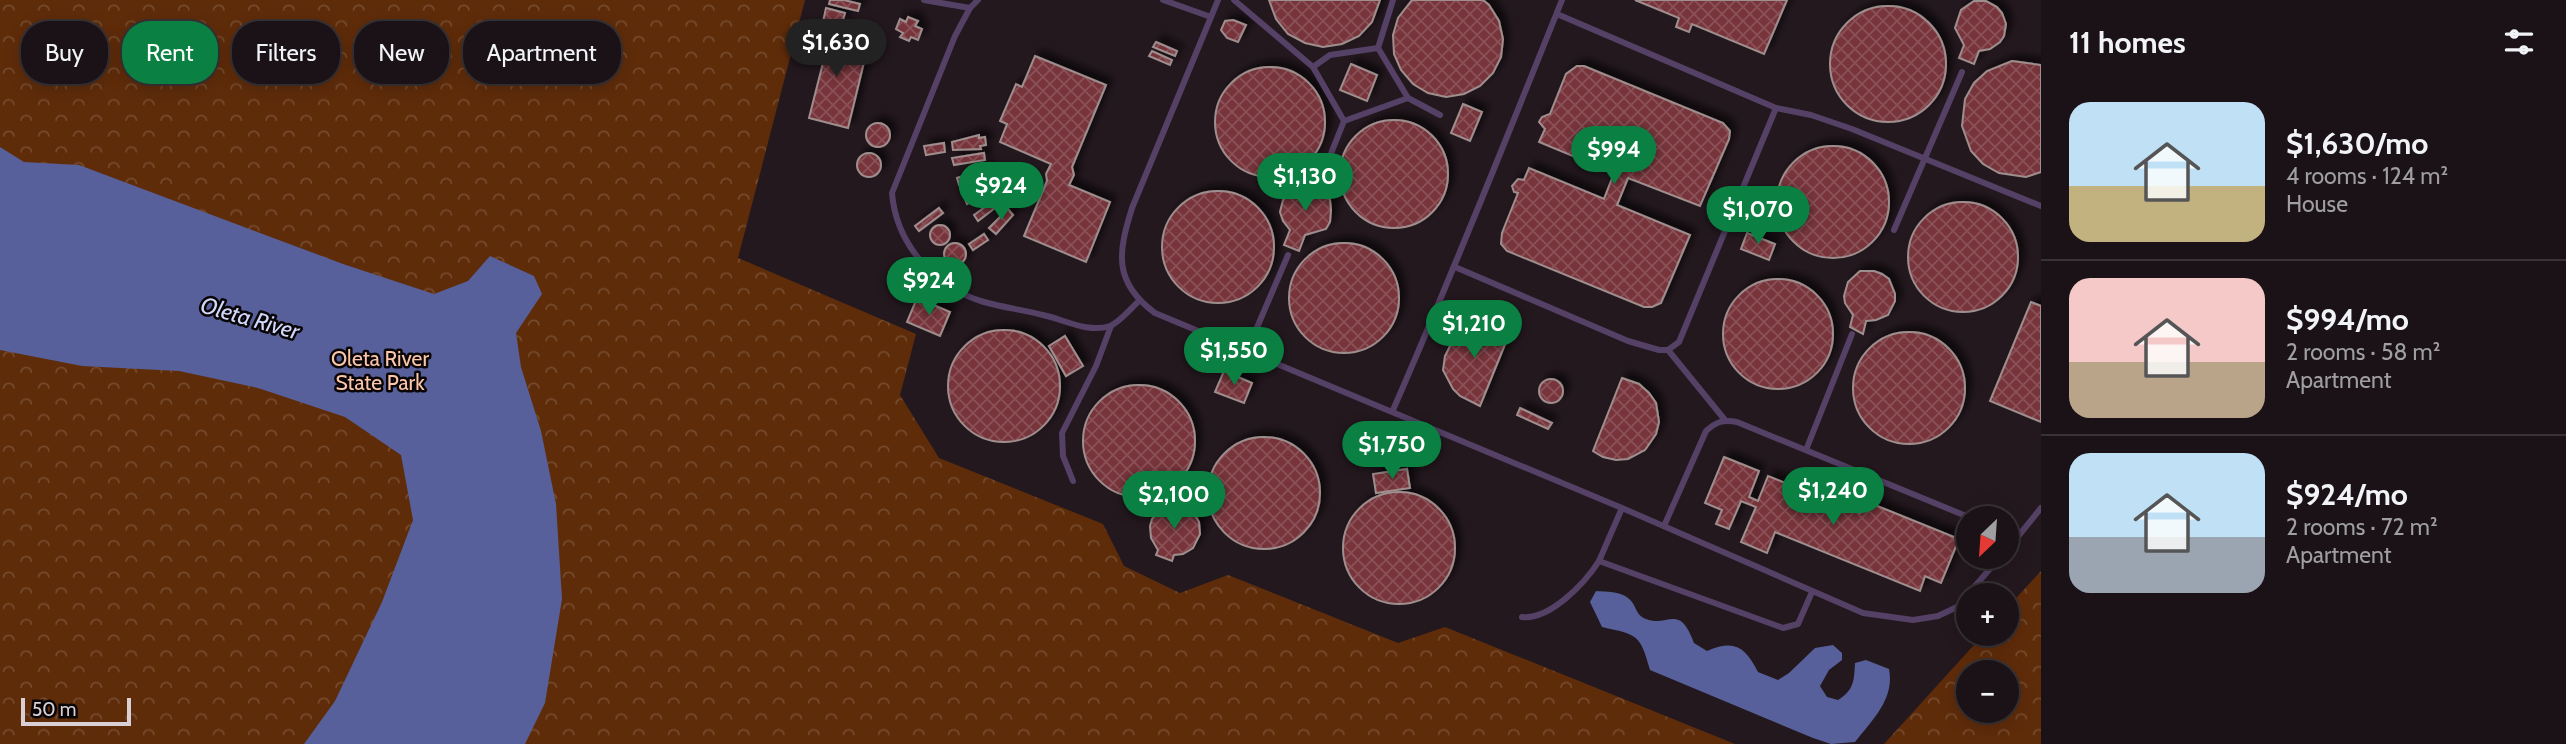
<!DOCTYPE html>
<html lang="en">
<head>
<meta charset="utf-8">
<style>
  :root { --surface:#1a1216; --page:#231b1f; --text:#f1f3f6; --muted:#9f9ea1; --line:#383235; --accent:#0b8043 }
  body { margin:0; font-family:Cabin,sans-serif; background:var(--page); color:var(--text); height:100vh; display:flex; flex-direction:column; font-size:26px; white-space:nowrap }
  * { box-sizing:border-box; margin:0 }
  p { font-size:23px; color:var(--muted) }
  .icon { flex:none; width:38px; height:38px; fill:none; stroke:currentColor; stroke-width:2; stroke-linecap:round; stroke-linejoin:round }
  .map { position:relative; flex:1; overflow:hidden }
  .panel { display:flex; flex-direction:column; background:var(--surface); width:525px }
  .panel>* { flex:none }
  .top-card { position:absolute; left:21px; top:21px; width:665px; height:63px; display:flex; gap:14px }
  .needle { width:46px; rotate:205deg }
  .fabs { position:absolute; left:1956px; top:506px; display:grid; gap:14px }
  .fabs a { display:grid; place-items:center; width:63px; height:63px; border-radius:50%; background:var(--surface); box-shadow:0 4px 18px #0003,0 0 0 2px var(--line); font-size:35px }
  .scale { position:absolute; left:21px; bottom:18px; width:110px; box-sizing:border-box; padding-left:7px; border:4px solid #d8d0d5; border-top:0; font-size:19px; line-height:24px; white-space:nowrap; color:#d8d0d5; -webkit-text-stroke:5px #090507; paint-order:stroke }
  .price { position:absolute; translate:-50% -60px; padding:0 16px; border-radius:24px; background:var(--accent); color:#fff; font-size:23px; line-height:46px; filter:drop-shadow(0 2px 4px #0008) }
  .price::after { content:''; position:absolute; left:50%; top:42px; width:21px; height:16px; margin-left:-10px; background:inherit; clip-path:polygon(0 0,100% 0,50% 100%) }
  .price.on { background:#222; color:#fff }
  ul { padding:0; list-style:none }
  li { display:flex; align-items:center; gap:21px; height:175px; padding:0 28px }
  li+li { border-top:2px solid var(--line) }
  li span { display:grid; place-items:center; flex:none; width:196px; height:140px; border-radius:21px; color:#555 }
  li>.icon { margin-inline-start:auto }
  span .icon { width:84px; height:84px; fill:#fffc; stroke-width:1 }
  li b { font-size:30px }
  h2 { display:flex; justify-content:space-between; align-items:center; height:84px; padding:0 28px; font-size:30px }
  .pill { padding:0 24px; border-radius:28px; background:var(--surface); box-shadow:0 4px 18px #0003,0 0 0 2px var(--line); font-size:24px; line-height:63px }
  .pill.on { background:var(--accent); color:#fff }
  main { display:flex; flex:1; min-height:0 }
  .map>svg:first-child { display:block }
  .park { fill:url(#park-crowns); fill-rule:evenodd }
  .water { fill:#57609a }
  .building { fill:url(#building-cross-hatch); stroke:#9f8e8e; stroke-width:2; filter:url(#shadow) }
  .lines { fill:none; stroke-linecap:round; stroke-linejoin:round }
  .service { stroke:#554066; stroke-width:6 }
  .labels { text-anchor:middle; stroke-width:5; stroke-linejoin:round; paint-order:stroke }
  .park-label { font-size:21px; fill:#fcc6a9; stroke:#090507 }
  .water-label { font-size:23px; font-style:italic; fill:#d1d8fb; stroke:#090507 }
</style>
</head>
<body>
<main>
<div class="map">
<svg width="2041" height="744" viewBox="0 0 2041 744">
  <defs>
    <pattern id="park-crowns" width="20" height="18" patternUnits="userSpaceOnUse" patternTransform="scale(1.75)"><rect width="20" height="18" fill="#5f2c0a"/><path d="M2 6a3 3 0 1 1 6 0M12 15a3 3 0 1 1 6 0" fill="none" stroke="#754a2d"/></pattern>
    <pattern id="building-cross-hatch" width="8" height="8" patternUnits="userSpaceOnUse" patternTransform="scale(1.75)"><rect width="8" height="8" fill="#77353b"/><path d="M0 0l8 8M0 8l8-8" fill="none" stroke="#8a5156"/></pattern>
    <filter id="shadow"><feDropShadow dx="6" dy="-6" stdDeviation="3.5" flood-color="#0009"/></filter>
  </defs>
  <rect width="100%" height="100%" fill="#23181e"/>
  <!-- park -->
  <g class="park">
    <polygon points="0,0 805,0 738,258 916,334 900,395 939,458 1103,524 1124,566 1180,593 1228,575 1398,643 1445,627 1735,744 0,744"/>
    <path d="M2041,571V744H1884L1984,634H2007V608ZM1969,672H2007V710H1969Z"/>
  </g>
  <!-- water -->
  <g class="water">
    <polygon points="0,147 24,162 79,165 343,264 434,294 468,281 490,256 534,276 542,294 516,333 521,367 541,431 556,504 562,599 545,703 525,744 304,744 335,701 382,602 413,520 401,455 345,417 258,388 179,371 82,366 0,350"/>
    <path d="M1596,591C1608,592 1624,591 1632,602C1637,609 1637,616 1646,619C1668,628 1679,602 1694,643L1707,651C1735,639 1745,647 1758,672L1778,680L1789,673L1815,648L1833,645L1842,653V660L1829,670L1820,686L1827,697L1838,700C1854,690 1854,681 1855,663L1866,660L1889,669C1895,699 1872,720 1855,742L1831,744L1813,738L1650,670C1640,634 1638,635 1602,627L1590,602Z"/>
  </g>
  <!-- building -->
  <g class="building">
    <polygon points="830,0 844,0 860,4 858,11 829,4"/>
    <polygon points="1269,0 1380,0 1372,22 1359,36 1342,44 1323,47 1305,43 1288,34 1276,19"/>
    <polygon points="1412,0 1483,0 1489,5 1499,21 1503,39 1501,57 1493,73 1480,86 1464,94 1446,97 1428,93 1413,84 1401,70 1394,54 1393,35 1398,18"/>
    <polygon points="1635,0 1787,0 1764,54 1692,24 1689,32 1676,27 1679,18"/>
    <polygon points="1974,1 1986,1 1997,7 2002,13 2006,24 2004,36 2000,42 1990,49 1979,51 1974,64 1959,58 1964,45 1955,28 1961,10"/>
    <circle cx="1888" cy="64" r="58"/>
    <polygon points="826,8 845,13 842,23 834,21 829,39 833,40 831,49 865,58 848,128 809,118 827,47 818,45"/>
    <polygon points="908,17 918,21 915,26 922,29 918,40 911,37 909,41 900,37 903,33 896,29 900,19 906,22"/>
    <polygon points="1233,20 1246,25 1238,42 1227,38 1221,30 1225,21"/>
    <polygon points="1156,42 1177,51 1175,56 1153,47"/>
    <polygon points="1152,51 1172,60 1170,65 1149,56"/>
    <polygon points="1035,56 1106,85 1072,167 1074,175 1069,185 1110,202 1086,262 1024,236 1047,181 1046,174 1051,164 1000,142 1007,124 1000,121 1016,84 1022,87"/>
    <polygon points="2012,61 2041,65 2041,172 2026,177 1999,173 1983,164 1971,151 1962,126 1965,99 1974,83 1987,71"/>
    <polygon points="1351,64 1377,75 1367,101 1340,90"/>
    <polygon points="1577,66 1584,66 1723,123 1730,131 1729,139 1700,206 1628,178 1617,205 1690,235 1661,303 1652,307 1644,307 1507,251 1501,244 1502,233 1518,193 1514,192 1512,186 1518,179 1524,180 1529,168 1604,199 1614,173 1539,142 1545,129 1539,122 1542,117 1550,114 1566,74"/>
    <circle cx="1270" cy="122" r="55"/>
    <polygon points="1463,104 1482,112 1470,141 1451,133"/>
    <circle cx="1394" cy="174" r="54"/>
    <circle cx="878" cy="135" r="12"/>
    <polygon points="979,135 979,138 985,137 986,145 980,146 981,149 953,150 952,142"/>
    <polygon points="944,143 945,152 926,155 924,146"/>
    <circle cx="1833" cy="202" r="56"/>
    <polygon points="984,153 985,160 954,165 952,158"/>
    <circle cx="869" cy="165" r="12"/>
    <polygon points="987,168 989,175 959,185 957,178"/>
    <polygon points="993,183 996,189 967,204 964,197"/>
    <polygon points="1300,184 1313,184 1324,191 1330,200 1331,210 1330,222 1326,229 1305,235 1299,251 1284,245 1290,230 1283,221 1280,212 1283,200 1289,191"/>
    <circle cx="1218" cy="247" r="56"/>
    <polygon points="1000,196 1004,201 978,221 974,215"/>
    <circle cx="1963" cy="257" r="55"/>
    <polygon points="939,208 943,213 919,231 915,226"/>
    <polygon points="1008,209 1013,215 996,234 989,228"/>
    <circle cx="940" cy="235" r="10"/>
    <polygon points="1747,233 1775,244 1769,260 1741,249"/>
    <polygon points="984,234 988,240 973,250 969,244"/>
    <circle cx="1344" cy="298" r="55"/>
    <circle cx="955" cy="254" r="11"/>
    <polygon points="1860,271 1874,271 1882,274 1889,279 1895,294 1895,301 1888,315 1876,320 1866,321 1863,334 1850,327 1853,315 1845,303 1844,296 1848,282"/>
    <circle cx="1778" cy="334" r="55"/>
    <polygon points="917,298 950,312 940,336 907,322"/>
    <polygon points="2031,302 2041,306 2041,422 1990,401"/>
    <polygon points="1479,324 1490,324 1510,332 1480,406 1460,396 1453,389 1443,370 1445,356 1454,338 1462,331"/>
    <circle cx="1004" cy="386" r="56"/>
    <circle cx="1909" cy="388" r="56"/>
    <polygon points="1065,336 1083,366 1066,376 1049,346"/>
    <polygon points="1224,371 1252,383 1244,403 1215,392"/>
    <polygon points="1622,378 1639,384 1649,393 1656,403 1659,422 1656,434 1645,450 1628,459 1616,460 1603,457 1593,451"/>
    <circle cx="1551" cy="391" r="12"/>
    <circle cx="1139" cy="441" r="56"/>
    <polygon points="1520,408 1552,423 1548,429 1517,415"/>
    <circle cx="1264" cy="493" r="56"/>
    <polygon points="1724,457 1759,471 1749,497 1758,501 1768,476 1860,513 1865,501 1959,539 1941,583 1925,576 1920,591 1775,532 1767,553 1741,542 1756,507 1741,501 1729,529 1716,524 1722,510 1705,503"/>
    <polygon points="1407,469 1410,488 1376,493 1373,474"/>
    <circle cx="1399" cy="548" r="56"/>
    <polygon points="1178,505 1189,509 1195,515 1199,522 1200,534 1193,548 1183,554 1174,555 1172,561 1156,555 1158,550 1151,538 1150,526 1152,519 1160,510 1167,506"/>
  </g>
  <g class="lines">
    <!-- service -->
    <g class="service">
      <polyline points="924,0 970,8 978,0"/>
      <polyline points="1163,0 1211,17"/>
      <path d="M1218,0L1132,208C1118,253 1113,282 1155,313L1622,508L1863,613L1913,620L1938,616L1957,607L2001,556"/>
      <polyline points="1234,0 1313,67 1344,121 1320,181"/>
      <polyline points="1393,0 1378,48 1408,98 1440,115"/>
      <path d="M970,8L955,36L892,193C896,244 935,288 984,302C1004,308 1026,310 1047,316C1067,321 1089,333 1110,326C1120,322 1131,308 1139,301"/>
      <polyline points="1557,14 1776,108 1811,115 1852,129 2041,206"/>
      <polyline points="1313,67 1330,55 1378,48"/>
      <polyline points="1344,121 1408,98"/>
      <polyline points="1894,230 1962,72"/>
      <polyline points="1455,267 1628,341 1659,350 1668,350 1679,342 1776,108"/>
      <polyline points="1668,350 1725,420"/>
      <polyline points="1247,351 1288,255"/>
      <path d="M1393,410C1452,275 1507,137 1562,0"/>
      <polyline points="1806,450 1852,334"/>
      <polyline points="1073,481 1063,456 1062,433 1096,366 1111,326"/>
      <polyline points="1622,508 1599,561 1783,628 1798,624 1812,592"/>
      <path d="M1664,526L1706,431C1716,422 1723,419 1737,422L1971,518"/>
      <polyline points="2007,533 2018,537"/>
      <polyline points="2007,550 2041,508"/>
      <path d="M1522,617C1550,620 1585,583 1599,561"/>
    </g>
  </g>
  <g class="labels">
    <!-- park labels -->
    <g class="park-label">
      <text x="380" y="366">Oleta River<tspan x="380" dy="24">State Park</tspan></text>
    </g>
    <!-- water labels -->
    <g class="water-label">
      <text transform="translate(250 318) rotate(16)" y="8">Oleta River</text>
    </g>
  </g>
</svg>
<div class="fabs">
<a><svg class="needle" viewBox="-14 -14 28 28"><path d="M0-13l5 13h-10z" fill="#e53935"/><path d="M0 13l5-13h-10z" fill="#9f9ea1"/></svg></a>
<a>+</a>
<a>−</a>
</div>
<div class="scale">50 m</div>
<b class="price on" style="left:836px;top:79px">$1,630</b>
<b class="price" style="left:1614px;top:186px">$994</b>
<b class="price" style="left:1305px;top:213px">$1,130</b>
<b class="price" style="left:1001px;top:222px">$924</b>
<b class="price" style="left:1758px;top:246px">$1,070</b>
<b class="price" style="left:929px;top:317px">$924</b>
<b class="price" style="left:1474px;top:360px">$1,210</b>
<b class="price" style="left:1234px;top:387px">$1,550</b>
<b class="price" style="left:1392px;top:481px">$1,750</b>
<b class="price" style="left:1833px;top:527px">$1,240</b>
<b class="price" style="left:1174px;top:531px">$2,100</b>
<div class="top-card">
<a class="pill">Buy</a>
<a class="pill on">Rent</a>
<a class="pill">Filters</a>
<a class="pill">New</a>
<a class="pill">Apartment</a>
</div>
</div>
<section class="panel">
<h2>11 homes<svg class="icon" aria-label="filters" viewBox="0 0 24 24"><path d="M4 7h16M4 17h16"/><circle cx="9" cy="7" r="2"/><circle cx="15" cy="17" r="2"/></svg></h2>
<ul>
<li><span style="background:linear-gradient(#bfe0f5 60%,#c2b280 0)"><svg class="icon" aria-label="home" viewBox="0 0 24 24"><path d="M3 11l9-7 9 7M6 9v11h12V9"/></svg></span><div><b>$1,630/mo</b><p>4 rooms · 124 m²</p><p>House</p></div></li>
<li><span style="background:linear-gradient(#f6c9c9 60%,#b9a48a 0)"><svg class="icon" aria-label="home" viewBox="0 0 24 24"><path d="M3 11l9-7 9 7M6 9v11h12V9"/></svg></span><div><b>$994/mo</b><p>2 rooms · 58 m²</p><p>Apartment</p></div></li>
<li><span style="background:linear-gradient(#bfe0f5 60%,#9aa5b1 0)"><svg class="icon" aria-label="home" viewBox="0 0 24 24"><path d="M3 11l9-7 9 7M6 9v11h12V9"/></svg></span><div><b>$924/mo</b><p>2 rooms · 72 m²</p><p>Apartment</p></div></li>
</ul>
</section>
</main>
</body>
</html>
